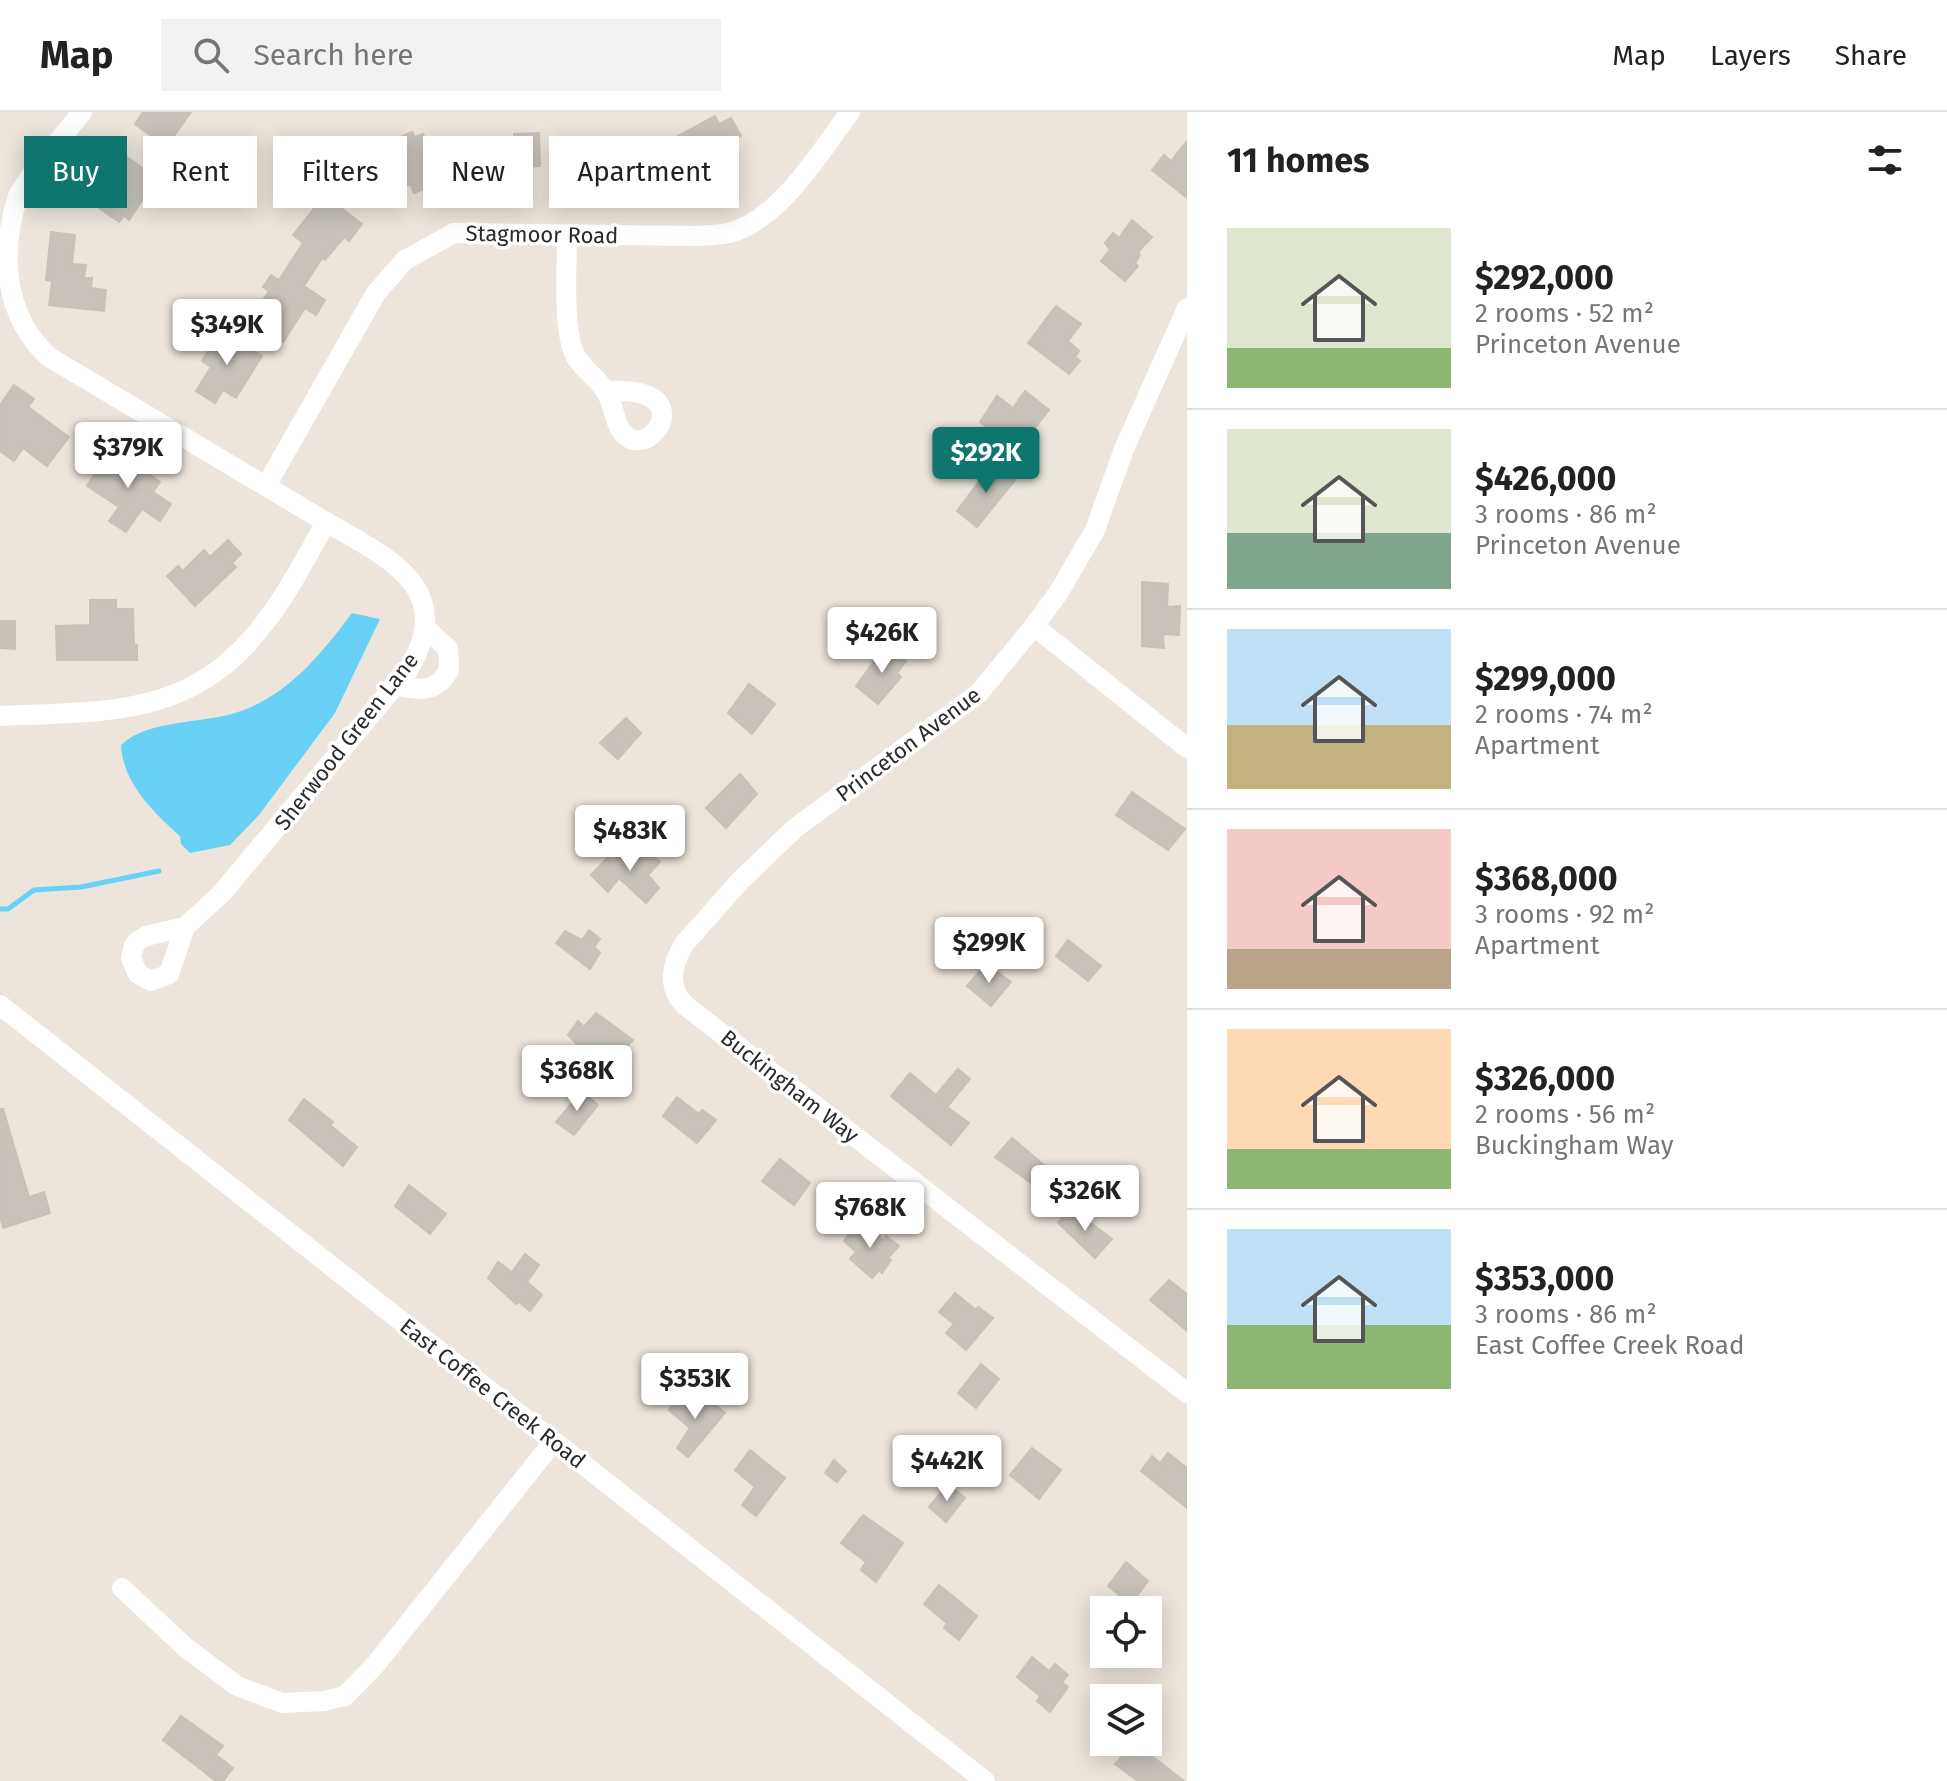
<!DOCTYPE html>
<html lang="en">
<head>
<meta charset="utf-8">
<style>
  :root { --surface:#fff; --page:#f2f2f2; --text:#222; --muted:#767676; --line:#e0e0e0; --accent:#0f766e }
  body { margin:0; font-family:"Fira Sans",sans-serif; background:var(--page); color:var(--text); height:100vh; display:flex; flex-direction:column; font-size:30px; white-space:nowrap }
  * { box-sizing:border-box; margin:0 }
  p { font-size:26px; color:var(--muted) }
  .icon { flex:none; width:44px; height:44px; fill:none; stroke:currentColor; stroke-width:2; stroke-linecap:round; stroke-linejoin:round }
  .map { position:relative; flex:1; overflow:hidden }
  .sheet { display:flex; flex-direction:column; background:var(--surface); width:760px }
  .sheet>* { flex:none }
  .hud { position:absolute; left:24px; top:24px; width:760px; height:72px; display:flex; gap:16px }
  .buttons { position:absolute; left:1090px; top:1484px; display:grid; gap:16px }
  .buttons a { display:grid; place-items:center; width:72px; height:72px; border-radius:0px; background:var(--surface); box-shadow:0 4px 20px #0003; font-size:40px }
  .price { position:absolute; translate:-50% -68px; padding:0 18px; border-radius:8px; background:#fff; color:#222; font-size:26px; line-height:52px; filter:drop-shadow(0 2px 4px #0008) }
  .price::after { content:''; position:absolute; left:50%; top:48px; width:24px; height:18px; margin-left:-12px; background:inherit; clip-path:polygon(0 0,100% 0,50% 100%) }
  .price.on { background:var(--accent); color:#fff }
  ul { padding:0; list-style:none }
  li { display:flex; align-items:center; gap:24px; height:200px; padding:0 40px }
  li+li { border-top:2px solid var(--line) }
  li span { display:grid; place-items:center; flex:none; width:224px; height:160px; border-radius:0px; color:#555 }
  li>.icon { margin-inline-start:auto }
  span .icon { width:96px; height:96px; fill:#fffc; stroke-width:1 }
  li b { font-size:34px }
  h2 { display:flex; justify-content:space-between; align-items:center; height:96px; padding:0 40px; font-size:34px }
  .pill { padding:0 28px; border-radius:0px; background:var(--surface); box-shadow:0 4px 20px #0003; font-size:28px; line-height:72px }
  .pill.on { background:var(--accent); color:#fff }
  header { display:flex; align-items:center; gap:48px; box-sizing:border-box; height:112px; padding:0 40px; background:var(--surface); border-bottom:2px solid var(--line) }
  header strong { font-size:38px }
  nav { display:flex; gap:44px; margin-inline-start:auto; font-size:28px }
  .search { width:560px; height:72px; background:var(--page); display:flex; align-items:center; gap:20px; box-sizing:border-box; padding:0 28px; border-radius:0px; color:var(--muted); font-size:30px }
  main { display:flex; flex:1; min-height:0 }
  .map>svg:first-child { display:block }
  .water { fill:#68d1f5 }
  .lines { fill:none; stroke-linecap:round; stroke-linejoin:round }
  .stream { stroke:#68d1f5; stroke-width:5 }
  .building { fill:#c8c2bb; stroke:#c8c1b5; stroke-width:2 }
  .minor { stroke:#fff; stroke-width:20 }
  .labels { text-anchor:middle; stroke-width:7; stroke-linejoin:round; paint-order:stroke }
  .street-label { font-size:22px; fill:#2a2a2a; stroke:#fff }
</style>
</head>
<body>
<header>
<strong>Map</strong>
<div class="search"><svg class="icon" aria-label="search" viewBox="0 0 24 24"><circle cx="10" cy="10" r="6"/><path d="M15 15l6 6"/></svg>Search here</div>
<nav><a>Map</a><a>Layers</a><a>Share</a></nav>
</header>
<main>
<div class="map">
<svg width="1187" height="1669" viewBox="0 0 1187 1669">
  <rect width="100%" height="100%" fill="#ede5db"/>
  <!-- water -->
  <path class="water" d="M352,501L380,507L335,601L259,703L230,733L190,741L181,732L180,724C153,700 123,671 121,633C148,607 204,612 238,600C289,583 321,542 352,501Z"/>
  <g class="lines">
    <!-- stream -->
    <polyline class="stream" points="0,797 8,797 34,778 81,775 159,759"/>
  </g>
  <!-- building -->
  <g class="building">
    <polygon points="143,0 191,0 166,35 135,12"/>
    <polygon points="715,4 719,12 731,6 741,24 722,35 729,47 711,57 708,50 686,61 669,29"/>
    <polygon points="412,20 415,25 423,22 435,49 424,54 433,73 414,81 410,72 383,84 361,31 374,25 378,34"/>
    <polygon points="539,21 540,54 524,55 524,70 483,71 481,29 514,28 514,22"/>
    <polygon points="1187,29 1187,86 1152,58 1164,43 1171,49"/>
    <polygon points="570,33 640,36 639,54 624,54 622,82 603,81 603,71 568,70"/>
    <polygon points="124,43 157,66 129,108 124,104 119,110 99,96 107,84 86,70 96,55 109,65"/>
    <polygon points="328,79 346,93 342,97 362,112 349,129 344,125 325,148 322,146 304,174 325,188 316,203 305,196 283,230 251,206 269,179 263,175 271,163 279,168 303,131 293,123"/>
    <polygon points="1132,108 1152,125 1138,140 1140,143 1135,151 1138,154 1125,169 1101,149 1110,138 1105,131 1113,121 1119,126"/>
    <polygon points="51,120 75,123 72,152 86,153 84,166 92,166 91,176 106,178 104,199 49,193 52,169 46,168"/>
    <polygon points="1056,194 1081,212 1068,229 1079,239 1075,245 1080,249 1069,262 1028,231"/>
    <polygon points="221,218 262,244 236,286 223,278 215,291 196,279 211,255 202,249"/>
    <polygon points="14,273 34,287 28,295 69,325 47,354 23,336 14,349 0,339 0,293"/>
    <polygon points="1025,279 1049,298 1026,327 1022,324 1012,335 980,310 997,284 1013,296"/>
    <polygon points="111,337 160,370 153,380 171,392 160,409 142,397 126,420 109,409 119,395 87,374"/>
    <polygon points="993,351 1015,368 977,415 957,399"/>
    <polygon points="228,428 241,442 232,451 236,455 195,494 167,464 178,454 183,459 204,438 210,445"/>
    <polygon points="1142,470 1168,472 1167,495 1180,494 1179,523 1163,522 1164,536 1142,534"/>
    <polygon points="90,488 116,488 116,497 133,497 134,533 137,533 137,548 57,548 56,514 90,513"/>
    <polygon points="0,509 15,509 15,537 0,536"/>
    <polygon points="886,533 906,549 897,561 901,565 878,592 856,574"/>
    <polygon points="749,572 775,592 752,622 728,601"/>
    <polygon points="626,606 641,621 618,647 600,631"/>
    <polygon points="740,662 757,682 726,716 706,696"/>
    <polygon points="1132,680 1185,717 1168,738 1116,703"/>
    <polygon points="645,734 660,750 648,763 659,776 646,791 619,766 608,780 591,763 609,744 613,748 622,736 634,745"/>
    <polygon points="589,818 600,827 594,835 600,841 590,857 556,831 565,819 582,828"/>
    <polygon points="1068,828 1101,854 1088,869 1056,844"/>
    <polygon points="986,852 1011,870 991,894 967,874"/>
    <polygon points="596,901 633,928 600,966 590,957 595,952 568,923 578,909 584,915"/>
    <polygon points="958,957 970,967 947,995 969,1011 951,1033 891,984 910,961 936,983"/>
    <polygon points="582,979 598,993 574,1023 556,1010"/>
    <polygon points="677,985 699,1002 702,998 716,1008 697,1031 663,1004"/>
    <polygon points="304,987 333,1010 330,1013 357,1035 343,1054 289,1008"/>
    <polygon points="0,997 3,997 29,1085 44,1080 50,1101 3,1116 0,1104"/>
    <polygon points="1012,1026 1057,1064 1045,1081 995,1045"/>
    <polygon points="780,1047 810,1071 794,1093 762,1069"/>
    <polygon points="409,1073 446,1102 430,1122 395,1094"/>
    <polygon points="1070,1096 1112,1127 1095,1146 1058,1111"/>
    <polygon points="860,1109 883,1128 886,1124 899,1134 888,1146 891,1148 882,1161 879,1158 872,1166 850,1147 856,1140 844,1129"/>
    <polygon points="525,1142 539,1153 527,1170 542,1183 530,1199 519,1190 516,1192 488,1166 498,1150 512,1160"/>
    <polygon points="1169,1168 1187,1182 1187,1219 1150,1188"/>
    <polygon points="955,1181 976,1198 978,1195 993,1206 966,1238 946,1221 954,1212 939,1200"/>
    <polygon points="981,1252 999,1267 976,1296 958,1281"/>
    <polygon points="683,1280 704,1296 709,1288 725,1301 688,1345 677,1336 690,1316 669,1298"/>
    <polygon points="1032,1336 1061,1358 1039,1387 1010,1363"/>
    <polygon points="750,1338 785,1366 756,1404 742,1393 755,1375 735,1358"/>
    <polygon points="1168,1341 1187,1356 1187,1396 1141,1359 1152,1344 1160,1351"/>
    <polygon points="834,1348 846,1359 837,1370 825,1361"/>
    <polygon points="948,1372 965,1386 946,1410 929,1395"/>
    <polygon points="863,1403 903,1431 876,1470 861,1458 866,1450 841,1431"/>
    <polygon points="1126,1450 1148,1469 1131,1492 1108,1474"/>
    <polygon points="939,1473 977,1504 959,1528 944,1516 947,1511 924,1492"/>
    <polygon points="1032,1545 1049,1559 1055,1552 1068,1563 1062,1570 1068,1575 1050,1600 1037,1589 1040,1584 1017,1565"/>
    <polygon points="181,1604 223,1634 216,1643 233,1656 223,1669 216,1669 163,1628"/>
    <polygon points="1134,1630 1184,1669 1138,1669 1115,1652"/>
  </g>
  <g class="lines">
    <!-- minor -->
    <g class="minor">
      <path d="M567,123C567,152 562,220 576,245C584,258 596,265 604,277C613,288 613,305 620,317C642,351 684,299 648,284C636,278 619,280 605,278"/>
      <path d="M1187,196L1124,337L1095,418L1059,480L1034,514L979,581L794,717L740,769L684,832C672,852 666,876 686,894L1187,1281"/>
      <path d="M266,374L376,181L405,148L454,121L698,124C708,123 719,123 729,121C780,108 820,40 850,0"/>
      <polyline points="1034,514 1187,636"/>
      <path d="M394,573C418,578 436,582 449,558L448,537L426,516"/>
      <path d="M0,604C112,599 196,606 269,505C291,476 308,442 326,410L49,245C3,203 0,140 18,84C35,54 61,27 82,0"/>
      <path d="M185,815L169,862L151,869L138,862L131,846L134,834L138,829L146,824L185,815L222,781L408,558C458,476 388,446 326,410"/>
      <polyline points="0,893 985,1669"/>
      <polyline points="122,1476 185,1535 237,1574 282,1591 324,1589 345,1584 376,1552 554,1329"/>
    </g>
  </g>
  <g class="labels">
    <!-- street labels -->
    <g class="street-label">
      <text transform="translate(542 122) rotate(1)" y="8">Stagmoor Road</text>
      <text transform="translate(346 629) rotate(-52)" y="8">Sherwood Green Lane</text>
      <text transform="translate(908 632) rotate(-37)" y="8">Princeton Avenue</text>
      <text transform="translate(790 974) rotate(38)" y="8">Buckingham Way</text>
      <text transform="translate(493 1281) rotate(38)" y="8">East Coffee Creek Road</text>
    </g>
  </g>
</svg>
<div class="buttons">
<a><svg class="icon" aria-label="locate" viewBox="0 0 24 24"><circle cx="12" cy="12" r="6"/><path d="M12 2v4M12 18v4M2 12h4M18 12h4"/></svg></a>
<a><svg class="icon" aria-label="layers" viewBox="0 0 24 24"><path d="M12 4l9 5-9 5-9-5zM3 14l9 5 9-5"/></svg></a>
</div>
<b class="price" style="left:227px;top:255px">$349K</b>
<b class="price" style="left:128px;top:378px">$379K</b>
<b class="price on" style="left:986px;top:383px">$292K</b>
<b class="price" style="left:882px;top:563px">$426K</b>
<b class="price" style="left:630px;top:761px">$483K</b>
<b class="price" style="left:989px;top:873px">$299K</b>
<b class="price" style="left:577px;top:1001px">$368K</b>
<b class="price" style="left:1085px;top:1121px">$326K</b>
<b class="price" style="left:870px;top:1138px">$768K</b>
<b class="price" style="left:695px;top:1309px">$353K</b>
<b class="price" style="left:947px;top:1391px">$442K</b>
<div class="hud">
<a class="pill on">Buy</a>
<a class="pill">Rent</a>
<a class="pill">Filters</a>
<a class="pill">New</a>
<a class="pill">Apartment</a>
</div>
</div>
<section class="sheet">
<h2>11 homes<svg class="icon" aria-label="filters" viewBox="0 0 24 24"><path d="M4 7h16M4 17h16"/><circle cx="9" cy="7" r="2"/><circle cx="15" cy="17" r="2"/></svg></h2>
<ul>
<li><span style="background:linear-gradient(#dfe7d0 75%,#8fb573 0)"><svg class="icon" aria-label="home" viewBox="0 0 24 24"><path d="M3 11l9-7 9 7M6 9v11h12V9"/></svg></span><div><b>$292,000</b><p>2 rooms · 52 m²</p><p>Princeton Avenue</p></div></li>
<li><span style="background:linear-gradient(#dfe7d0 65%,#7fa58c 0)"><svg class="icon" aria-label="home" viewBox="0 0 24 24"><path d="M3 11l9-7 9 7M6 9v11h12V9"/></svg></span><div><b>$426,000</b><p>3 rooms · 86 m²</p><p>Princeton Avenue</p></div></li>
<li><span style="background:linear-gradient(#bfe0f5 60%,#c2b280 0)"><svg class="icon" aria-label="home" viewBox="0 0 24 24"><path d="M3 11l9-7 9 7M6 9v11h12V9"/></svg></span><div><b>$299,000</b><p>2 rooms · 74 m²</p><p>Apartment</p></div></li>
<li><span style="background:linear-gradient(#f6c9c9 75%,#b9a48a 0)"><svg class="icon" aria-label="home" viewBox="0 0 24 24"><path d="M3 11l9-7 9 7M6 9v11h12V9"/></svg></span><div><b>$368,000</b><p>3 rooms · 92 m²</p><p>Apartment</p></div></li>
<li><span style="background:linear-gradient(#ffd9b3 75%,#8fb573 0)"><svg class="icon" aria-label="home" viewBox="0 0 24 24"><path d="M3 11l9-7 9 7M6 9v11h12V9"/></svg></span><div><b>$326,000</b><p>2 rooms · 56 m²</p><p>Buckingham Way</p></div></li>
<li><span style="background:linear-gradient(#bfe0f5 60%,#8fb573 0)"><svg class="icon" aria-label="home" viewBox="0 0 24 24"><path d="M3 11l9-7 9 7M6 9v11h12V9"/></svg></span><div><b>$353,000</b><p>3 rooms · 86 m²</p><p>East Coffee Creek Road</p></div></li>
</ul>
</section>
</main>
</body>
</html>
